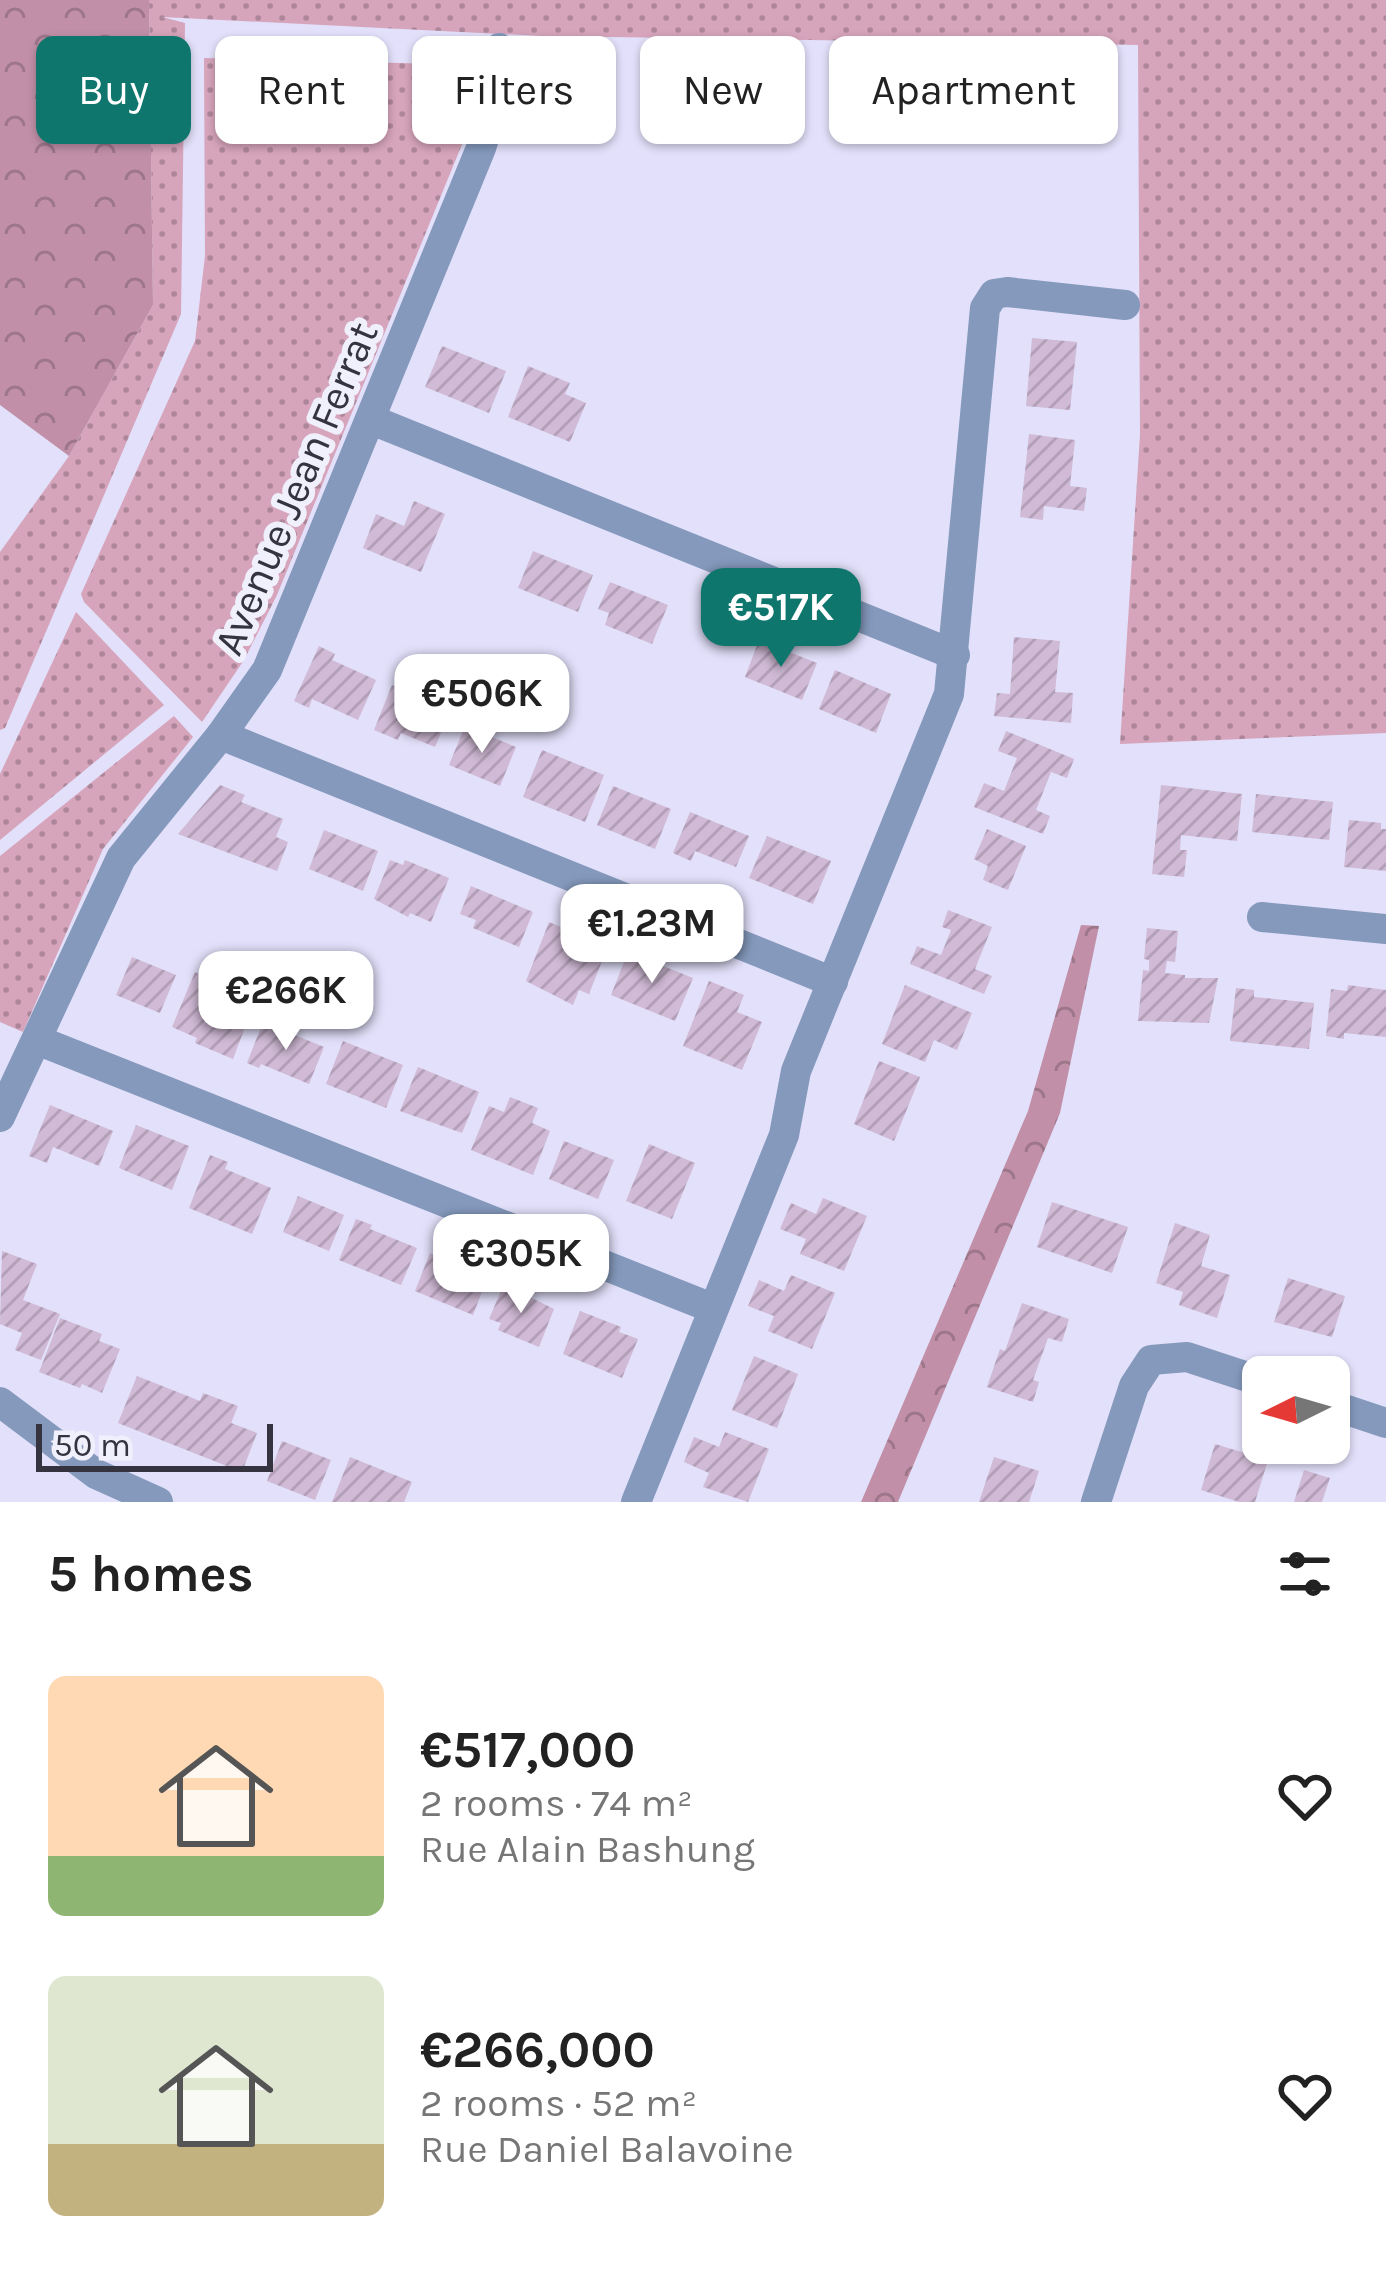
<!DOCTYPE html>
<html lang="en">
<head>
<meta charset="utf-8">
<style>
  :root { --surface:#fff; --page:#f2f2f2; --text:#222; --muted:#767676; --accent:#0f766e }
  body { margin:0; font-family:Karla,sans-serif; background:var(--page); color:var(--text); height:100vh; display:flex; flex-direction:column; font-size:45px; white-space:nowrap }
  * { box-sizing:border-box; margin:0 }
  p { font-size:39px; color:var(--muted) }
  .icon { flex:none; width:66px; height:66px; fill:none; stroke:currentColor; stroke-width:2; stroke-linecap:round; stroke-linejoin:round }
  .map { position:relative; height:1502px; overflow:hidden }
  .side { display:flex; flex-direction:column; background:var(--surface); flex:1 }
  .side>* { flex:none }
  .banner { position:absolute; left:36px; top:36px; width:1314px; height:108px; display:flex; gap:24px }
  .needle { width:78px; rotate:265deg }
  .tools { position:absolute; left:1242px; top:1356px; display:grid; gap:24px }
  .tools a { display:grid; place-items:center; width:108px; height:108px; border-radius:18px; background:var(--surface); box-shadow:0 3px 9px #0004; font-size:60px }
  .scale { position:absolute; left:36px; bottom:30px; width:237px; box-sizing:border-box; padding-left:12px; border:6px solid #34333f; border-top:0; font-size:33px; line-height:42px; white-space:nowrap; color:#34333f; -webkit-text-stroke:9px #f0effc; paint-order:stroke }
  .price { position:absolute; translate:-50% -102px; padding:0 27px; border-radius:24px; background:#fff; color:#222; font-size:39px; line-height:78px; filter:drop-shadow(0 3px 6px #0008) }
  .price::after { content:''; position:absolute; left:50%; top:72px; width:36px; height:27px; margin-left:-18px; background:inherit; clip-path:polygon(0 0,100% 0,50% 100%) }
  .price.current { background:var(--accent); color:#fff }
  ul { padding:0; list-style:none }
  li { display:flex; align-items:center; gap:36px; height:300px; padding:0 48px }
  li span { display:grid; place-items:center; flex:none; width:336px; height:240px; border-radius:18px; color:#555 }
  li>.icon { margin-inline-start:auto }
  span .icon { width:144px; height:144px; fill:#fffc; stroke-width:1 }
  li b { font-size:51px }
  h2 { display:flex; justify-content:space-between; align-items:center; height:144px; padding:0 48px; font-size:51px }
  .tag { padding:0 42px; border-radius:18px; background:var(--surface); box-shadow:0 3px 9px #0004; font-size:42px; line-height:108px }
  .tag.current { background:var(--accent); color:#fff }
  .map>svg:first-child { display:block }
  .grass { fill:url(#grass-dots) }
  .forest { fill:url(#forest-crowns) }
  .building { fill:url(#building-hatch) }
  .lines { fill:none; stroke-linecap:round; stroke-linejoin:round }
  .street { stroke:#8499bc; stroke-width:30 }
  .labels { text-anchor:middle; stroke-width:12; stroke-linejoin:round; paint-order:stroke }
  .street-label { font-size:42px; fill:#34333f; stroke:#f0effc }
</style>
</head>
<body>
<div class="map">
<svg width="1386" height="1502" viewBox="0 0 1386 1502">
  <defs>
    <pattern id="grass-dots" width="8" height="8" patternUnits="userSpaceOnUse" patternTransform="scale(3)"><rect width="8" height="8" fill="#d6a4bb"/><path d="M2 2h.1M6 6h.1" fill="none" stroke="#ae8699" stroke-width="1.8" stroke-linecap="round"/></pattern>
    <pattern id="forest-crowns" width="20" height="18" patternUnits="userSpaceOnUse" patternTransform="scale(3)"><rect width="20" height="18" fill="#c190a8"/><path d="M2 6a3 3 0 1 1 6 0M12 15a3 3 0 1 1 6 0" fill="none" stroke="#9e768a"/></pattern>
    <pattern id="building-hatch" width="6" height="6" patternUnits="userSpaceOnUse" patternTransform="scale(3)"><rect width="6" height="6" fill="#d0bad5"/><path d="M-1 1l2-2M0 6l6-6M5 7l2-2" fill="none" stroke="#b3a0b8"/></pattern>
  </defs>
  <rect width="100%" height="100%" fill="#e2e0fa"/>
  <!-- grass -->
  <g class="grass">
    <polygon points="149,0 1386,0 1386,733 1120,744 1140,435 1138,45 542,36 162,17 185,23 181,314 5,728 0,730 0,552 69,456 153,305"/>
    <polygon points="204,58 479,65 470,125 277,595 244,660 202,722 84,602 81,594 195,341 205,256"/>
    <polygon points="76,612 164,705 0,840 0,774"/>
    <polygon points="174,716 193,737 103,849 23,1032 0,1022 0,856"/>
  </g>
  <!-- forest -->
  <g class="forest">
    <polygon points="0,0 149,0 153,305 69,456 0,405"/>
    <polygon points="1081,925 1099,926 1060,1113 898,1502 861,1502 1028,1111"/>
  </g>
  <!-- building -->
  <g class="building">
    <polygon points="1032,338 1077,342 1070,410 1026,406"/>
    <polygon points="442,346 506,371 489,413 425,387"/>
    <polygon points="528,366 570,383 565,394 586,403 570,442 508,417"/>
    <polygon points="1029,434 1075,440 1070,486 1087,488 1084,511 1044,506 1043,520 1020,517"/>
    <polygon points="414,501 445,514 421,572 363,548 376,514 404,526"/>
    <polygon points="533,551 593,575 578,612 518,588"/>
    <polygon points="610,582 668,605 652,644 605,625 609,613 598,609"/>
    <polygon points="1014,637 1060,641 1055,692 1073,693 1071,723 994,716 997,693 1010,694"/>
    <polygon points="759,640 817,663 802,700 745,677"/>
    <polygon points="319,646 335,654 332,660 376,680 358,720 312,699 309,708 294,701"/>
    <polygon points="835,670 891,694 876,733 819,709"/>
    <polygon points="392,685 451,709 435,747 401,733 398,740 374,730"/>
    <polygon points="465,726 516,747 500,786 449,765"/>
    <polygon points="1006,731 1074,759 1067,778 1051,772 1036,810 1050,816 1043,834 974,807 984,783 1004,791 1017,758 998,751"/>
    <polygon points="542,750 604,775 585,822 523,797"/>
    <polygon points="220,785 245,795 241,802 283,819 276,837 288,842 277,871 178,834"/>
    <polygon points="1161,785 1242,794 1237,841 1181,835 1180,850 1187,850 1184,877 1152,874"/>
    <polygon points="613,786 671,809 655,849 597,825"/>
    <polygon points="1256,794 1333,802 1329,840 1252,832"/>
    <polygon points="690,812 749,836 736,867 695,851 691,861 673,853"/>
    <polygon points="1349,820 1381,823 1381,829 1386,829 1386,871 1344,867"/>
    <polygon points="987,829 1026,846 1008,890 983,880 988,866 974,859"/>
    <polygon points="324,830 378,851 363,891 309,869"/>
    <polygon points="767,836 831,861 813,904 749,878"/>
    <polygon points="390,860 403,865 405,860 449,878 431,922 410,913 408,917 374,899"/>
    <polygon points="471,886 533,912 519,947 473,928 476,920 460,914"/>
    <polygon points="948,910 992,927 975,969 992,976 984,994 910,964 917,946 941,955 951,930 942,927"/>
    <polygon points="549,922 592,940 590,944 606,951 589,994 579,990 573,1005 526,981"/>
    <polygon points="1147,928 1178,931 1175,962 1167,961 1165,973 1185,975 1185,978 1218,978 1209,1023 1138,1021 1143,970 1149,971 1149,960 1144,959"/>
    <polygon points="628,952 693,978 675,1021 611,995"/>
    <polygon points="132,957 176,975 160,1013 116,995"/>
    <polygon points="195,972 255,1001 233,1059 195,1043 197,1038 172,1027"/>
    <polygon points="709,981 744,995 737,1012 762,1022 742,1070 683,1046"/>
    <polygon points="905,985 972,1013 957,1050 934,1040 925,1062 882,1044"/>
    <polygon points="1348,985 1386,990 1386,1037 1344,1033 1344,1039 1326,1036 1331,989 1347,991"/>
    <polygon points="1236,988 1254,990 1254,997 1314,1003 1309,1049 1230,1041"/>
    <polygon points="263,1022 324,1047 309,1084 261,1064 259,1068 247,1063"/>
    <polygon points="343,1041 403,1065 386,1108 326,1084"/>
    <polygon points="879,1061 920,1077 894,1141 854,1124"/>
    <polygon points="418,1067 479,1092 462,1133 400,1111"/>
    <polygon points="510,1097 538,1108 532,1123 550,1131 533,1175 471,1150 489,1106 504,1112"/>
    <polygon points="50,1105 113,1131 99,1166 53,1147 47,1163 29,1156"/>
    <polygon points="136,1125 189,1146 172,1190 119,1168"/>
    <polygon points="564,1141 614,1160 598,1199 549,1179"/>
    <polygon points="649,1144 695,1163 672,1219 626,1201"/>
    <polygon points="210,1155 228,1162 225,1169 271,1188 252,1234 189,1208"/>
    <polygon points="298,1196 344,1215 329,1251 283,1232"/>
    <polygon points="823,1198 867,1216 844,1271 800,1254 806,1239 780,1229 791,1203 816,1214"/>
    <polygon points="1052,1202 1128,1227 1112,1273 1037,1247"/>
    <polygon points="356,1219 372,1225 370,1229 417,1248 401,1285 339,1260"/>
    <polygon points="1175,1223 1210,1235 1201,1266 1230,1275 1217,1318 1179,1305 1183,1292 1156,1283"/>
    <polygon points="2,1251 37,1264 23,1300 60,1314 41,1360 15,1350 22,1333 0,1324"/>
    <polygon points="430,1253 488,1276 473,1315 415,1291"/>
    <polygon points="791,1275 835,1293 812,1349 768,1331 774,1316 748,1306 759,1280 784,1291"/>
    <polygon points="1288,1278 1345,1296 1332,1337 1274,1322"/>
    <polygon points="504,1284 554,1309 539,1347 498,1330 501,1323 489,1319"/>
    <polygon points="1022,1303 1069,1319 1062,1342 1048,1338 1033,1380 1039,1382 1033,1402 987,1387 1000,1349 1005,1351"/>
    <polygon points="580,1311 621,1327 619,1332 638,1339 622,1378 563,1354"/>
    <polygon points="60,1318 102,1334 99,1341 120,1349 102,1393 82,1384 80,1388 39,1372"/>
    <polygon points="754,1356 798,1374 777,1428 732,1410"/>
    <polygon points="137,1376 200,1401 203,1393 238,1406 231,1423 257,1433 242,1472 118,1423"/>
    <polygon points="725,1432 769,1449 748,1502 703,1487 709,1473 684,1462 694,1437 719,1447"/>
    <polygon points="282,1441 331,1460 315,1500 267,1481"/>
    <polygon points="1215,1444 1268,1460 1255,1502 1239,1502 1201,1490"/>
    <polygon points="350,1457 412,1482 404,1502 332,1502"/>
    <polygon points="994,1457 1039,1471 1029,1502 979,1502"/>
    <polygon points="1304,1470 1330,1478 1322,1502 1294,1502"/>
  </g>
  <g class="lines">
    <!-- street -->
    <g class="street">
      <polyline points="372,420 955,655"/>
      <polyline points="221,735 833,982"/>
      <polyline points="1262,917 1386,929"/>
      <polyline points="37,1040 712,1308"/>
      <polyline points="0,1117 121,858 221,735 267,670 481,148 491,116 499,48"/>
      <polyline points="0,1402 96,1474 158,1502"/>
      <polyline points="1329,1404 1386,1423"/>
      <polyline points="636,1502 784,1135 796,1071 949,694 985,308 994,294 1007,292 1125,305"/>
      <polyline points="1096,1502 1134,1386 1151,1360 1187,1357 1263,1382"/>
    </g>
  </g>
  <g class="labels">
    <!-- street labels -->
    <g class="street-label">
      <text transform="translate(295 488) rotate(-67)" y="15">Avenue Jean Ferrat</text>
    </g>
  </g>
</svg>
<div class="tools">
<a><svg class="needle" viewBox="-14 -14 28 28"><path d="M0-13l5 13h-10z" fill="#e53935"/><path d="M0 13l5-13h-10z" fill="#767676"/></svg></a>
</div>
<div class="scale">50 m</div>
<b class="price current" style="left:781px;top:670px">€517K</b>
<b class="price" style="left:482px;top:756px">€506K</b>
<b class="price" style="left:652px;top:986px">€1.23M</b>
<b class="price" style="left:286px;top:1053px">€266K</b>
<b class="price" style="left:521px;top:1316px">€305K</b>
<div class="banner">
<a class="tag current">Buy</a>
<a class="tag">Rent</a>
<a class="tag">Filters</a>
<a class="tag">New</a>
<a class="tag">Apartment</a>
</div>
</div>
<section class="side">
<h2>5 homes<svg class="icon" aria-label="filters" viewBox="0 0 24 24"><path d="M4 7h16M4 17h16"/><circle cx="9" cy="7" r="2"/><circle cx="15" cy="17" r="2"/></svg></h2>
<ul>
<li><span style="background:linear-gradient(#ffd9b3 75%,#8fb573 0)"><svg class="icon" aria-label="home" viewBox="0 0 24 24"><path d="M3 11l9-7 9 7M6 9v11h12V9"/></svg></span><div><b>€517,000</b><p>2 rooms · 74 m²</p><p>Rue Alain Bashung</p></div><svg class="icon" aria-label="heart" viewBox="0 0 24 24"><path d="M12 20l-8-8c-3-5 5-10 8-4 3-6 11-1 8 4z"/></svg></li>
<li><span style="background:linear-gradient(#dfe7d0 70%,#c2b280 0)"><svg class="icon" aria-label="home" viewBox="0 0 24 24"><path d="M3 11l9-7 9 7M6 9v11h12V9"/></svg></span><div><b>€266,000</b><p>2 rooms · 52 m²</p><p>Rue Daniel Balavoine</p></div><svg class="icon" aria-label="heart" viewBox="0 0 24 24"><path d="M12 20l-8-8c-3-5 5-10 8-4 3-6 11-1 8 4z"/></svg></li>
</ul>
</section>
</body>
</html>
